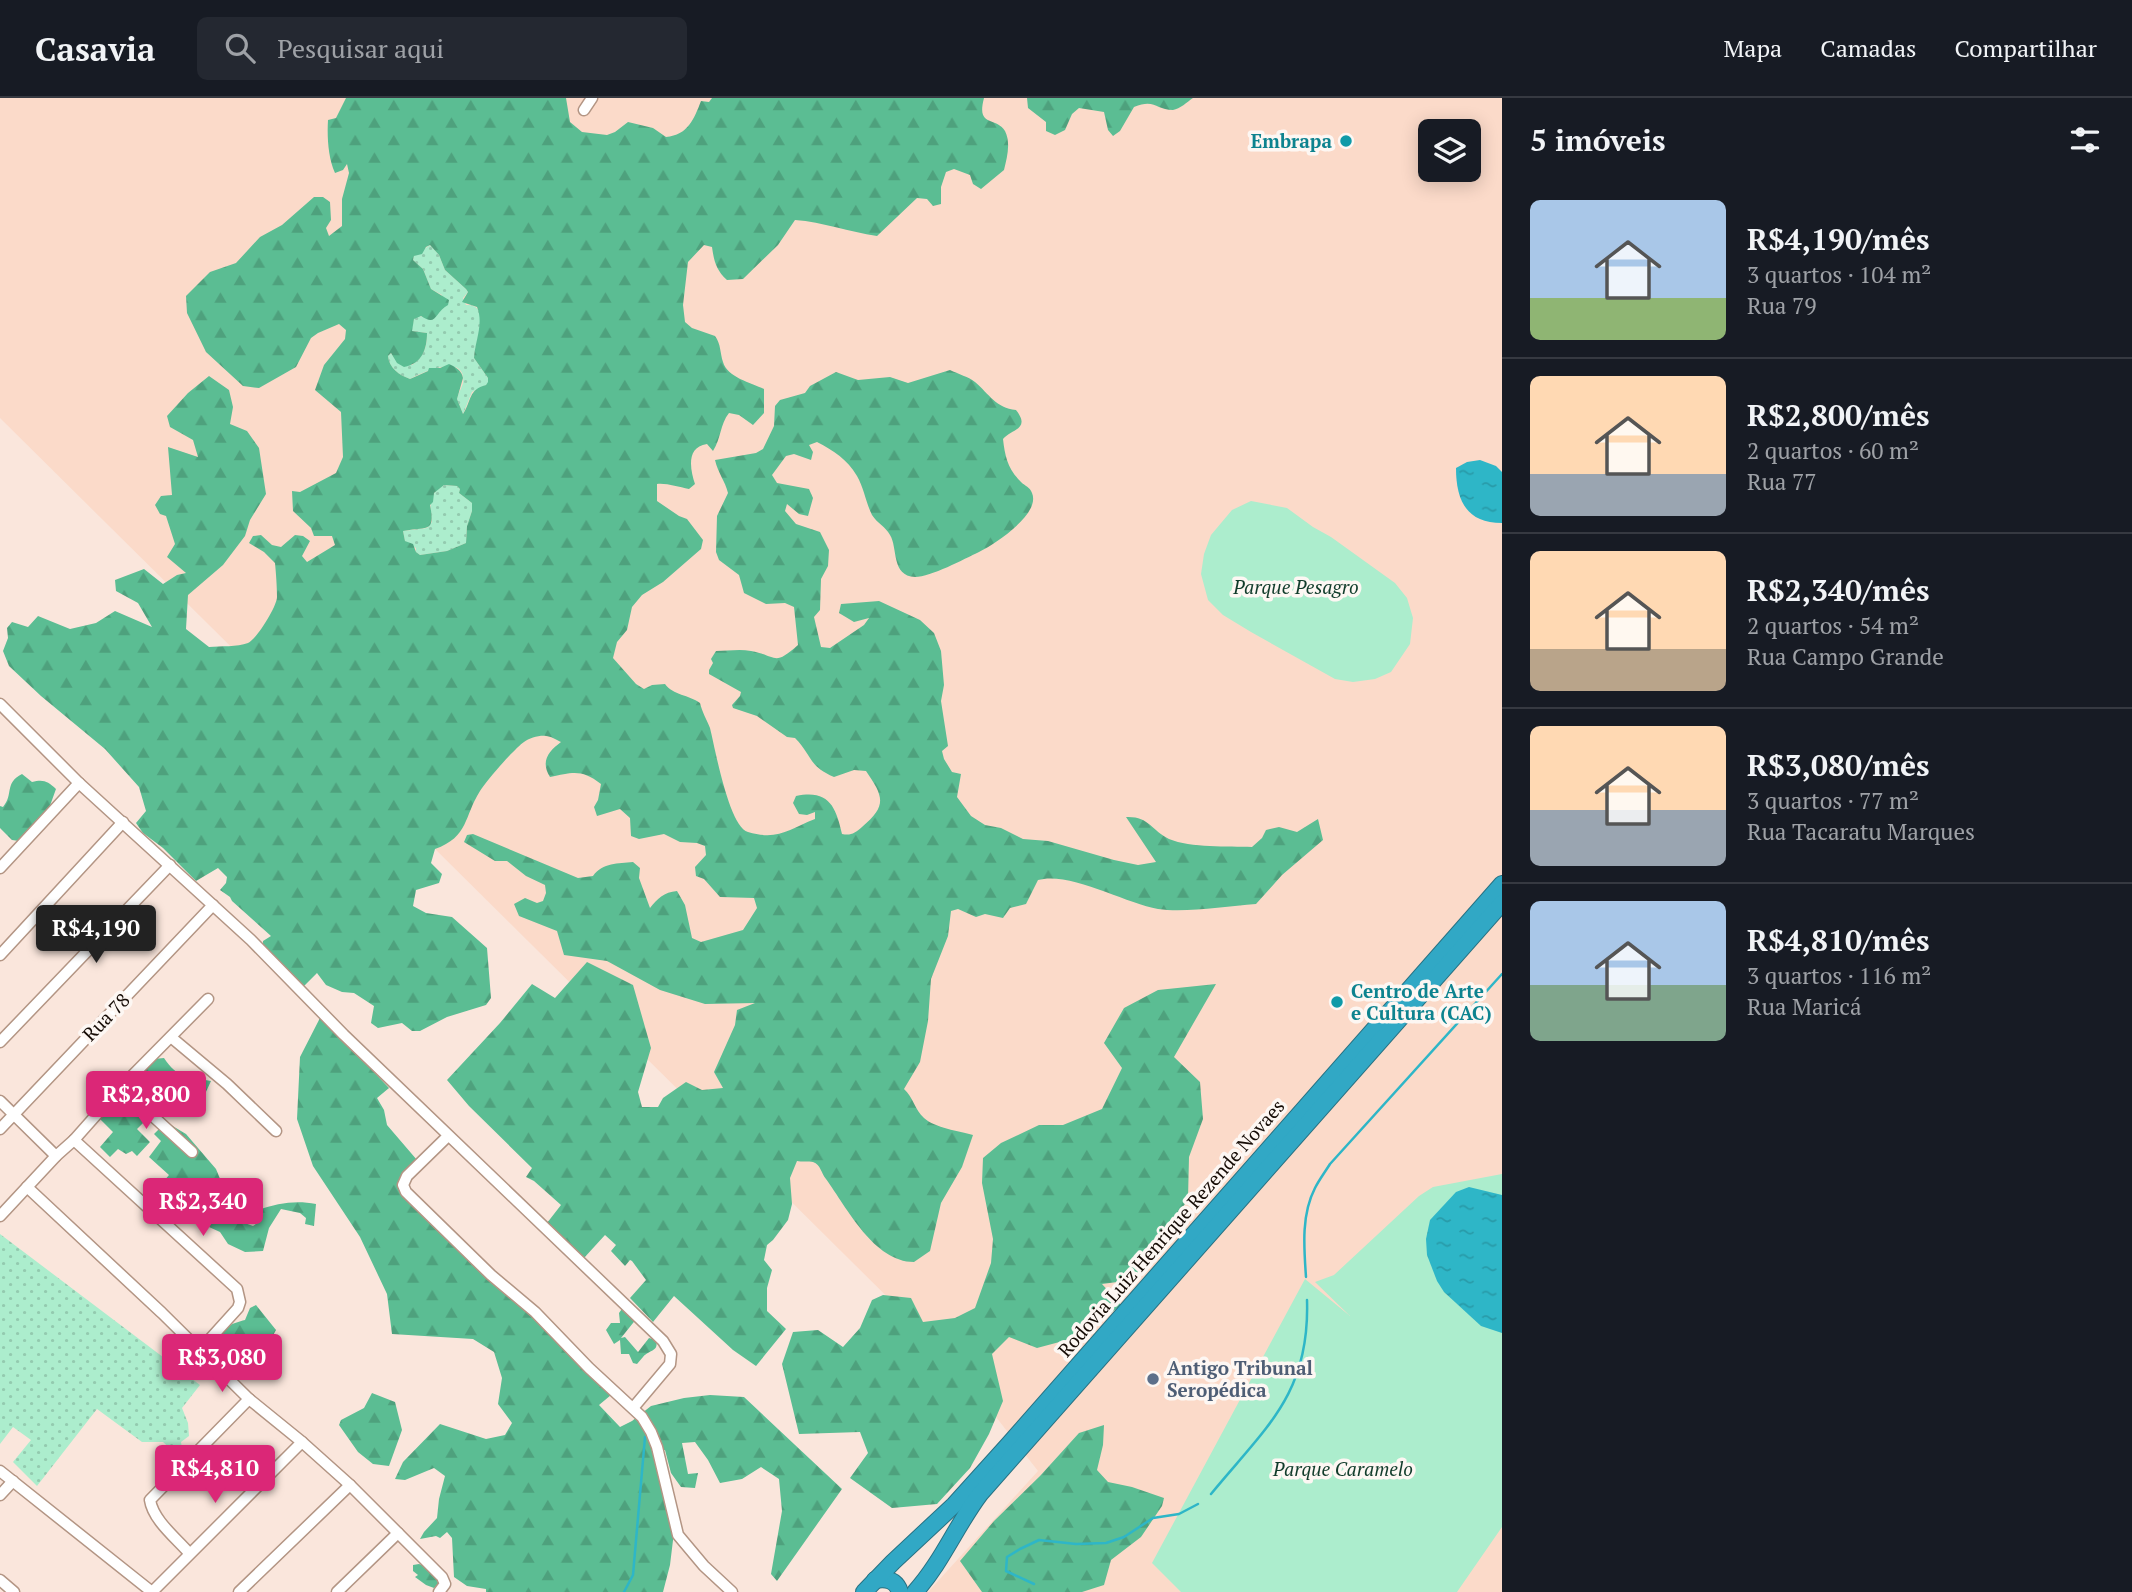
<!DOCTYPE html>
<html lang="pt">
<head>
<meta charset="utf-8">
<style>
  :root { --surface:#171b24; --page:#242831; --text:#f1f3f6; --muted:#9ea1a6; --line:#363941; --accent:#db2777 }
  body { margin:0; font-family:"PT Serif",serif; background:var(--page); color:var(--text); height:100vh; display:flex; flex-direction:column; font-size:26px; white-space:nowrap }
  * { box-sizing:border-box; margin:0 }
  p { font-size:23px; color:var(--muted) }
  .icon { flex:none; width:38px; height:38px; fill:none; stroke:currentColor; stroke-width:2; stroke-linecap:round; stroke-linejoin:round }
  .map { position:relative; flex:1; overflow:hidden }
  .side { display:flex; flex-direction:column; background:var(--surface); width:630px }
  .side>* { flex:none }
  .controls { position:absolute; left:1418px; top:21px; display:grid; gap:14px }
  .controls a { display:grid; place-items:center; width:63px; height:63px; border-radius:10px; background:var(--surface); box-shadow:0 4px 18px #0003; font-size:35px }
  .price { position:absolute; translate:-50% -60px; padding:0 16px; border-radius:7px; background:var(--accent); color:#fff; font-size:23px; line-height:46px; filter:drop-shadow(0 2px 4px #0008) }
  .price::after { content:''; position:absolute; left:50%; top:42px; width:21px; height:16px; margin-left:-10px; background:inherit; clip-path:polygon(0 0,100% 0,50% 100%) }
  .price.selected { background:#222; color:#fff }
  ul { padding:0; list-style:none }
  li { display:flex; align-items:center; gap:21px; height:175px; padding:0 28px }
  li+li { border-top:2px solid var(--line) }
  li span { display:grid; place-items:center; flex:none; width:196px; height:140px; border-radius:10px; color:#555 }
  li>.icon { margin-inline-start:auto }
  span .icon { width:84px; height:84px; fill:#fffc; stroke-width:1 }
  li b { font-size:30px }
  h2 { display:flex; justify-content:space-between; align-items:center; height:84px; padding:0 28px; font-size:30px }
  header { display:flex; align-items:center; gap:42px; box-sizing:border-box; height:98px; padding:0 35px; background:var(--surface); border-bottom:2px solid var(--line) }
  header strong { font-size:33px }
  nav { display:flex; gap:38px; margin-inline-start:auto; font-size:24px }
  .search { width:490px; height:63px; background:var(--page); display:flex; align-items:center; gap:18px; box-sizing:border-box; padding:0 24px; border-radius:10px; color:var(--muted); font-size:26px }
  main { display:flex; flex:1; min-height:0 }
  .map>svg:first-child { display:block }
  .built { fill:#fbdac9; fill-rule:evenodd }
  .grass { fill:url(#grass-dots) }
  .forest { fill:url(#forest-firs); fill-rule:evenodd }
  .park { fill:#acedcd }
  .water { fill:url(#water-ripples) }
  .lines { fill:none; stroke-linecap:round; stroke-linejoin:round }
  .stream { stroke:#2eb6c7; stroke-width:2.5 }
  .minor-casing { stroke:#b39584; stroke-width:13 }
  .highway-casing { stroke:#287182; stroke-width:18 }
  .minor { stroke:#fff; stroke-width:10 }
  .highway { stroke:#31a8c5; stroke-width:16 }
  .culture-dot { fill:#0f9aa8; stroke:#fdf7f3; stroke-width:2.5 }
  .service-dot { fill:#5c6f8a; stroke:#fdf7f3; stroke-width:2.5 }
  .labels { text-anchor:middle; stroke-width:7; stroke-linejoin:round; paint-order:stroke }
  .culture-label { font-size:19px; font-weight:bold; fill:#0d838f; stroke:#fdf7f3; text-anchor:end }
  .park-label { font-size:19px; font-style:italic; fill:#113c2b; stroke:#fdf7f3 }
  .street-label { font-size:19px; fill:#160c06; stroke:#fdf7f3 }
  .service-label { font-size:19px; font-weight:bold; fill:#4e5e75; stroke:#fdf7f3; text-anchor:start }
</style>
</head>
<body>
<header>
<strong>Casavia</strong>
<div class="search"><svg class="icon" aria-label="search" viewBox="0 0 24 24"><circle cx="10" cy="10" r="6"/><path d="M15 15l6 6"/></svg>Pesquisar aqui</div>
<nav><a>Mapa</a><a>Camadas</a><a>Compartilhar</a></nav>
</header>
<main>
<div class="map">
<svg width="1502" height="1494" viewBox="0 0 1502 1494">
  <defs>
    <pattern id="grass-dots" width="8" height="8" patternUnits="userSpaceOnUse" patternTransform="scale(1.75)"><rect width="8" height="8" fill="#acedcd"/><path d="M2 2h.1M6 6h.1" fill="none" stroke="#93caaf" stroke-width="1.8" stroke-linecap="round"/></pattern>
    <pattern id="forest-firs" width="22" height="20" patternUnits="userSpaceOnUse" patternTransform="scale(1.75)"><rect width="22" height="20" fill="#5bbd93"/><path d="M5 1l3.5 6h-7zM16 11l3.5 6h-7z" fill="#4ea17d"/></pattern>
    <pattern id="water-ripples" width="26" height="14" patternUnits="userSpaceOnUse" patternTransform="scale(1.75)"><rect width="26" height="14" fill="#2eb6c7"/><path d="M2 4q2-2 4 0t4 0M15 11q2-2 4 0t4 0" fill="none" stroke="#289ba9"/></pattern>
  </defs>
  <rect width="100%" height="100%" fill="#fae6dc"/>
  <!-- built -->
  <path class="built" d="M0,0H1502V1494H928L1038,1373L954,1265L0,320ZM1430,33H1468V72H1430Z"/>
  <!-- grass -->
  <g class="grass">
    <path d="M430,147L439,157L445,172L466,191L468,194L463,200L466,207C492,205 475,244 474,260L488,280L489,284L486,287L472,294L463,316L457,301C458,296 462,289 463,285C467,254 422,274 410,281C399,277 389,270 388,258L391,255L395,261L412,267C424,259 427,249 427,235L411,233L414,221L417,218C436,221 441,216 442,197L431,191L423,171L413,162L414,158Z"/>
    <path d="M444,387L457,388L460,391L459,395L472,405V413L467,428L466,445L447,453L420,457L416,454V450L405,443L403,433L427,430L432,424C431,407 426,398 444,387Z"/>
    <polygon points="0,1136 200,1287 182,1310 188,1325 189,1338 181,1344 182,1350 179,1354 174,1354 163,1344 142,1344 97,1311 37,1388 13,1364 31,1342 13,1329 0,1346"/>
  </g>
  <!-- forest -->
  <g class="forest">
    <path d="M346,0H566L570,24L582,34L607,37L615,34L628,24L653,30L666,39C688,37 694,21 701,3L709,4L712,0H984C976,30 996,18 1005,33C1011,45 1007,60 1004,72L981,91L973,86L970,77L954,71L946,74L941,89V106L933,108L927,101L917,100L877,138C849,134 823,124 795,122L778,147L743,181L727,182C716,172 714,163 712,149L704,147L688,164L683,207L685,224L692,230L715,238C721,246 720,255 723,264C727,279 751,285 764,291V315L753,327L739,317L729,315C720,326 721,341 713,353L707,346C686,349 690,371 695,386L689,391C678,389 667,385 657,386V403L679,418L687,421L703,442L701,451L663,484L642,497L632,509L627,532L617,544L613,560L636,586L644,591L652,587L665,586C673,597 689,597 700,605C702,614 707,622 710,630C715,650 729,729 748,734C778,743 789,731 815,721V714L807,717L799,716L793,705L796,698C829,691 836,709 842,736C851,738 855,735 862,729C887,708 884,699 866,673L854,672L834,679C808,668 812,657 795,640L787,639L757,618L733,610L732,607L740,598L741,594L709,576V572L713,565L711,561L716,553C727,553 740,551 751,553C778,558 773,569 798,547L794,509L785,505L766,506L744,495L739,477L719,462L716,454L717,418L728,395C725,383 718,375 715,362L756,355L763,351L774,328L775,308L780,302L805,295L810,288L836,274L858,282L890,279L908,285L950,272C958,276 969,279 975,284C989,296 996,310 1016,312C1031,331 1012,331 1003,341C1005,359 1008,371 1021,384C1025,388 1030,389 1032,395C1041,416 995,446 979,454C964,461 931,479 915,479C891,478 898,450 890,437C886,429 877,425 872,417C866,405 864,390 857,378C847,361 834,353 817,344L809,347L813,354L811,362L794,356L786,358L772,377L777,385L809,391L813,400L808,418L799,416L787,406L785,413L796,426L820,434L829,452L828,468L821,481L820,512L814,519L821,549L830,550L864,527L869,520L854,524L839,515L841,506L879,503L920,522L934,535L941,553L944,587L941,603L948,648L942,653L944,661L952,674L961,676L957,699L971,718L985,727L1001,730L1023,741L1048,743L1114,762L1138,767L1156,764L1126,719C1149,718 1151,732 1169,741C1191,750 1228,748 1252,749L1262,740L1266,732L1279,729L1297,734L1318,721L1323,742L1282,777L1256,806C1226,808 1186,815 1158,811C1125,805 1069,773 1038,782L1026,806L1010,810L1003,820L985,816L976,819L958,811L951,813L948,838L931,881L928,923L920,964L904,991C913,999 915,1012 924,1020C935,1030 959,1033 973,1037L962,1069L941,1105L930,1153L914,1164C874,1164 847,1110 826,1081C821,1075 821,1067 813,1064C809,1063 801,1064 797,1063L790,1080L792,1106L788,1122L773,1142L767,1147L764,1162L772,1172L767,1190V1213L786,1231L756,1268L733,1252L674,1198L653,1224L630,1200L646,1182L632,1163L630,1162L625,1168L611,1153L616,1147L605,1137L584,1160L547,1125L561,1107L534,1083L526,1079L532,1070L469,1008L447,982L500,925L532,886L555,900L587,864L633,887L651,950L638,994L642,1009H658L663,1000L686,984L702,992L723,990L714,974L735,927L737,912L755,905L705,906L660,892L607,863L564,857L557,833L519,818L514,806L525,800L537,805L543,803L546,795L545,787L526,778L507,763H495L464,744L467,737L473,736L578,780L593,778C603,764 618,766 633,764L640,770L639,780L650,810C657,801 664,794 677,793L685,807L692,840L701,844L743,832L757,810L754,800L720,799L704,781L696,778L695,769L706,757L705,748L697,745L680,744L664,736L639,741L631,738L630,720L620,711L597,718L594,709L598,702L601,686C582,671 573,674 550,679C540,663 549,653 561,644C557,642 550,638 546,638C540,637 529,640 524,644C515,650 487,682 480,693C464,718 469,739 435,751L431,765L442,776L439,785L416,792L413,808L426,815L452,819L487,850L491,900L486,907L447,919L420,933H412L402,925L378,930L371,925L374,908L354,895L342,894L326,887L317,875L302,890L263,849V843L271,838L232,803L230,799L220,792L226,785L227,779L218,770L196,783L163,750L143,735L136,725L146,713L139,689L105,651L41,598L9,568L3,553L8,540L7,530L12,524L28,529L38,518L70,531L96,525L115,513L152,529L138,505L116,493L115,482L144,471L163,486L177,477L186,475L167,459L175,446L166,418L160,416L155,407L161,398L172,397L168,349L198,359L193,342L170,329L167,318L188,295L209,278L229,292L233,309L230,326L247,333L259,350L266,396L250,422L245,438L223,467L188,497L186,531L209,549C221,548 237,549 248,545C257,541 277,508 277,499C277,489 276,475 275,465L264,454L249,445L253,438L261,437L272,447L281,449L295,437L303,438L310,443L302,458L307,464L335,447L332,438H314L311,430L293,413L292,393L300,394L336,375L343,359L341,314L315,292L324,267L345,241L346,232L339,226L318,235L311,240L296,269L259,290L243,288L206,254L187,215L186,198L210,174L236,165L260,139L282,127L314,99H323L330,104L331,122L326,130L329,138L342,128V101L349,75L347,66L343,72L335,75C328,60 327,38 328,22L336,20ZM430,147L439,157L445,172L466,191L468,194L462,204L477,209C484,226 475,243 474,260L488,280V284L486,287C468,292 472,302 463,316L457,301L463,280C462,273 456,269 449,266L440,270H429L428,273L410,281C399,277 389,270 388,258L391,255L397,265L404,269C422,266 427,251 427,235L412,233L414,221L421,218C437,229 434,215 448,207L449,202L431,191L423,171L413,162L414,158L422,156L426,149ZM444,387L457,388L460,391L459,395L472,405V413L467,428L466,445L447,453L420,457L416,454L413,446L405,443L403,433C426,428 436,436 430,407L433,404L434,395Z"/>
    <path d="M1027,0H1193C1187,4 1180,11 1173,12C1156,12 1155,0 1134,9L1120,33L1113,38L1108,32L1104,14L1079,10L1072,16L1065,32L1055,37L1046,33V24L1028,10Z"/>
    <path d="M22,676L32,684C43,681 48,683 56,691L47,716L19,743L12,742L0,730V708L3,709C14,696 4,685 22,676Z"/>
    <polygon points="1216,886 1174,959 1200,984 1203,1021 1189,1059 1188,1101 1168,1133 1149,1168 1125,1183 1102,1186 1121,1207 1082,1238 1037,1250 1009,1239 992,1256 1003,1303 989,1336 970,1370 937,1406 892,1410 850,1380 868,1355 860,1334 799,1336 782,1266 793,1234 818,1232 843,1249 860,1230 872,1202 883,1197 911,1200 923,1224 955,1220 975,1210 991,1165 993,1141 982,1085 983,1060 1001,1045 1039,1027 1063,1027 1102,1011 1122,970 1104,945 1124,910 1158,892"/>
    <polygon points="321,918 389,990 377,1000 384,1012 387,1027 417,1062 399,1090 543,1227 611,1297 599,1307 620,1329 632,1323 651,1308 684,1300 710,1297 744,1299 842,1391 777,1483 771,1476 782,1413 779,1381 761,1369 742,1381 720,1385 708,1362 695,1344 682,1345 688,1376 698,1375 695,1390 681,1389 671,1375 665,1352 656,1352 674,1434 670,1467 663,1494 486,1494 486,1491 467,1488 454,1479 452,1440 447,1434 440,1440 436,1438 420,1441 424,1434 437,1420 439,1401 445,1378 434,1370 405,1382 395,1381 403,1364 440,1326 486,1341 505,1337 512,1325 498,1306 502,1280 494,1254 473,1241 392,1236 387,1196 360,1139 313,1068 297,1021 300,959"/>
    <path d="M164,960C177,980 188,979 211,983L199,1009L176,995L161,976L151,979L144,972L153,961Z"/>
    <polygon points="125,992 151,1017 137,1031 150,1044 137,1058 132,1053 126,1056 118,1051 110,1059 100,1049 113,1034 98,1019"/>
    <path d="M166,1024L186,1036L216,1071L225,1093L222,1117L253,1128L259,1124L258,1112C278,1105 296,1102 316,1106L314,1128L305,1126L306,1120L300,1115L281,1111L269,1130L263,1153L245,1154L228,1146L220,1134L209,1129L213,1121L207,1113L200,1122L194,1118L192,1112L175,1108L166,1120L156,1110L166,1099L158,1090L169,1077L149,1059L161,1043L154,1036Z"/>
    <path d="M256,1207L276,1232L260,1261L239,1263L219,1248C215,1232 232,1225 245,1222L250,1210Z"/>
    <path d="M624,1208L637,1220L621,1240L625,1239L638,1254L649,1240L656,1242C659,1254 650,1251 643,1259C641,1261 639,1264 637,1266L633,1265L629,1256H621L620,1242L614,1246L606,1232L611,1225H620L619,1215Z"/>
    <polygon points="372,1295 395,1304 402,1332 389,1368 373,1366 358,1354 339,1327 341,1322 364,1310"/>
    <polygon points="1104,1327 1103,1347 1097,1372 1108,1384 1132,1389 1164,1400 1162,1408 1141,1439 1111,1462 1104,1487 1082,1494 982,1494 960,1463 994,1423 1040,1378 1079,1335"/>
    <polygon points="419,1466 425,1468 439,1479 438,1487 434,1490 426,1487 415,1479 418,1477 413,1473 413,1467"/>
  </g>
  <!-- park -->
  <g class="park">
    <polygon points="1251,403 1287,410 1313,429 1331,439 1395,485 1407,500 1413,520 1410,546 1391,574 1375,581 1353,584 1335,581 1251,534 1223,517 1208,502 1201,476 1204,456 1211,437 1232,412"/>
    <polygon points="1502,1076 1502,1429 1457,1494 1181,1494 1152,1465 1305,1181 1350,1218 1315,1184 1334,1177 1419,1098 1433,1089"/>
  </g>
  <!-- water -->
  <g class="water">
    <path d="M1480,362L1496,368L1502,374V425C1466,425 1456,402 1456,370L1467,364Z"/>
    <polygon points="1469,1089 1502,1097 1502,1235 1481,1228 1444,1194 1437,1183 1427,1157 1426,1141 1430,1122 1456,1094"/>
  </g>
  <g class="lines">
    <!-- stream -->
    <g class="stream">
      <path d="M1306,1179C1304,1150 1301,1117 1315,1090C1319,1082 1325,1074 1330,1066L1502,876"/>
      <path d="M1211,1396C1266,1329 1310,1296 1307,1202"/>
      <polyline points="1034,1486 1006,1473 1007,1459 1020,1451 1039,1442 1076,1446 1106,1445 1124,1439 1153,1420 1179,1416 1198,1406"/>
      <polyline points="624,1494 633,1477 645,1339"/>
    </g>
    <defs>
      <g id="minor">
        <polyline points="584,12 592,0"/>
        <polyline points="0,606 79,685 251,842 344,937 663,1243 671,1256 670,1266 633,1310"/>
        <polyline points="0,770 79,685"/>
        <polyline points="0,857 123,724"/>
        <polyline points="172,940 227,986 276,1033"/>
        <polyline points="0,944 170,767"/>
        <polyline points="121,989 192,1054"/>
        <polyline points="0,1003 56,1058"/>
        <polyline points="0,1031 213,807"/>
        <polyline points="448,1038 407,1078 403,1087 406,1094 491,1177 535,1214 589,1270 642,1319 651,1334 657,1349 678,1437 704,1468 732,1494"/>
        <polyline points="74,1042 237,1191 240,1204 238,1210 200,1252"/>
        <polyline points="27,1089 162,1215 249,1301 302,1344 350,1387 442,1479 445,1486 439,1494"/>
        <polyline points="0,1118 56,1058 74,1042 121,989 208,901"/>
        <polyline points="0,1373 152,1494"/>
        <polyline points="0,1397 13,1383"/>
        <path d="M189,1455C176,1440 153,1422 150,1402L249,1301"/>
        <polyline points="0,1482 14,1494"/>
        <polyline points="152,1494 302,1344"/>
        <polyline points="239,1494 350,1387"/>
        <polyline points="337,1494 398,1435"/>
      </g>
      <g id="highway">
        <path d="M875,1482C887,1480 896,1482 900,1494"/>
        <polyline points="864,1494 893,1464 954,1407 1009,1346 1502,786"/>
        <path d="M915,1494C942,1464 956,1428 980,1396L1502,805"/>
      </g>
    </defs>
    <!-- minor casing -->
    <use href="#minor" class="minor-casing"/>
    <!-- highway casing -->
    <use href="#highway" class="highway-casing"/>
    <!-- minor -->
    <use href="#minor" class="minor"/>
    <!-- highway -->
    <use href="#highway" class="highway"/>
  </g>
  <!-- markers -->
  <g class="culture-dot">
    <circle cx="1346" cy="43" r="7"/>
    <circle cx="1337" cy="904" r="7"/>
  </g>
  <circle class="service-dot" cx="1153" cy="1281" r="7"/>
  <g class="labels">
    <!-- culture labels -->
    <g class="culture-label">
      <text x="1332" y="50">Embrapa</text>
      <text x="1351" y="900" text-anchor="start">Centro de Arte<tspan x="1351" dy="22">e Cultura (CAC)</tspan></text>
    </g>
    <!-- park labels -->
    <g class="park-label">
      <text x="1296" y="496">Parque Pesagro</text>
      <text x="1343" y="1378">Parque Caramelo</text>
    </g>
    <!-- street labels -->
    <g class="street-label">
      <text transform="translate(106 919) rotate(-46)" y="7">Rua 78</text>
      <text transform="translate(1171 1130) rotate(-49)" y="7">Rodovia Luiz Henrique Rezende Novaes</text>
    </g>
    <!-- service labels -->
    <g class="service-label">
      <text x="1167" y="1277">Antigo Tribunal<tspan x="1167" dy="22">Seropédica</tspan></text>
    </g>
  </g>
</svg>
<div class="controls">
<a><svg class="icon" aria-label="layers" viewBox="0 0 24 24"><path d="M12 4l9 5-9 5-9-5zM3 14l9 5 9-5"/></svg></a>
</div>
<b class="price selected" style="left:96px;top:867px">R$4,190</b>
<b class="price" style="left:146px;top:1033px">R$2,800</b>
<b class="price" style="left:203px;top:1140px">R$2,340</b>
<b class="price" style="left:222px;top:1296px">R$3,080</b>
<b class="price" style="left:215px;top:1407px">R$4,810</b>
</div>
<section class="side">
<h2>5 imóveis<svg class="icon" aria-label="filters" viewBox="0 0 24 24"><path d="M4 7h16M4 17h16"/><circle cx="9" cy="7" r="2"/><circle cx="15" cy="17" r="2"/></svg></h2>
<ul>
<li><span style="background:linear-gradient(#a9c7e8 70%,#8fb573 0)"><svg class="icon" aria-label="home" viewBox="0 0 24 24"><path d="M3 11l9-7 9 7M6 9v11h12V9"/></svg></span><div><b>R$4,190/mês</b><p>3 quartos · 104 m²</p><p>Rua 79</p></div></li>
<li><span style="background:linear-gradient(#ffd9b3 70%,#9aa5b1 0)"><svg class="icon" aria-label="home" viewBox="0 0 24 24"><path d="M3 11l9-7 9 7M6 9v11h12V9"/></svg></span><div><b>R$2,800/mês</b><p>2 quartos · 60 m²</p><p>Rua 77</p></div></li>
<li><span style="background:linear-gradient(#ffd9b3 70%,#b9a48a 0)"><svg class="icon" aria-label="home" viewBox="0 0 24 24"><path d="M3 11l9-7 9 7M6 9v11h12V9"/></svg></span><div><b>R$2,340/mês</b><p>2 quartos · 54 m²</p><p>Rua Campo Grande</p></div></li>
<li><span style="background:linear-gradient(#ffd9b3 60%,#9aa5b1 0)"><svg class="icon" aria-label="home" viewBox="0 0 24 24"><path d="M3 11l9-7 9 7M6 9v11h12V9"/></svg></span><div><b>R$3,080/mês</b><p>3 quartos · 77 m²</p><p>Rua Tacaratu Marques</p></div></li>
<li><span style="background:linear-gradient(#a9c7e8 60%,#7fa58c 0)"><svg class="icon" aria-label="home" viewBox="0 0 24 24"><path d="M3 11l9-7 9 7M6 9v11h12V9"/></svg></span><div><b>R$4,810/mês</b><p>3 quartos · 116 m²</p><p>Rua Maricá</p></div></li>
</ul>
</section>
</main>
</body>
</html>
